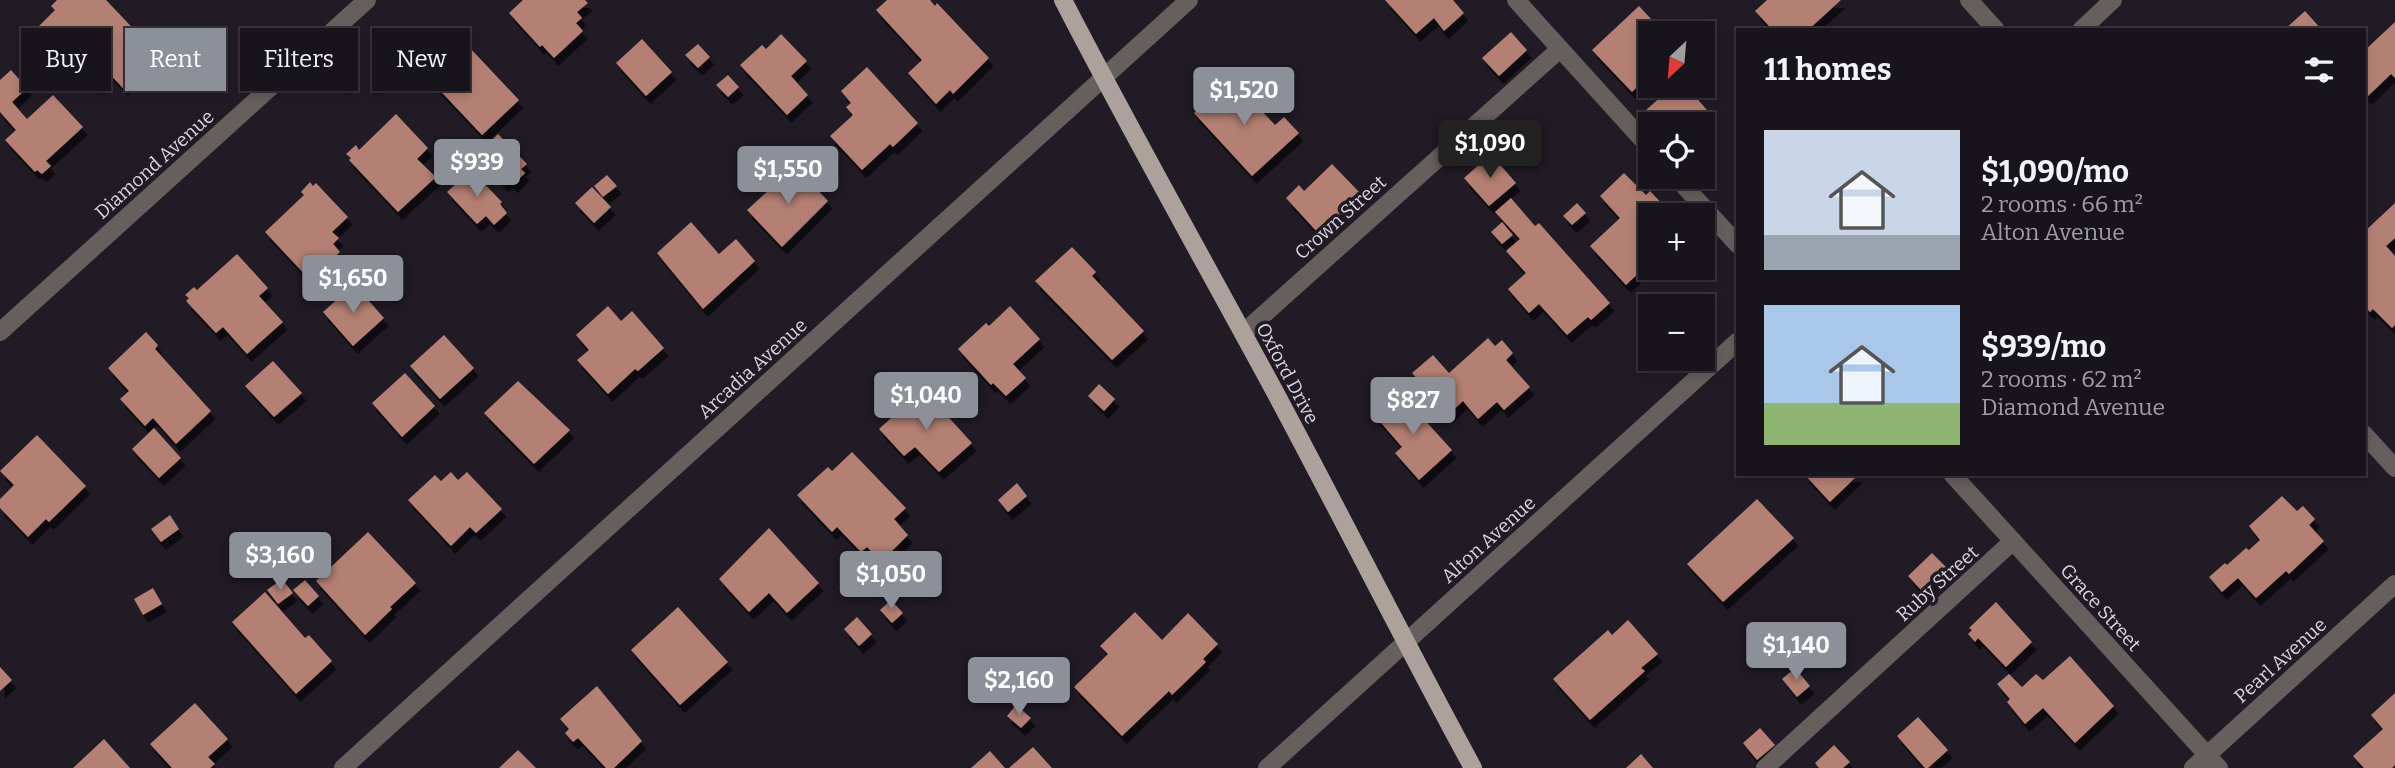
<!DOCTYPE html>
<html lang="en">
<head>
<meta charset="utf-8">
<style>
  :root { --surface:#18141c; --page:#211d25; --text:#f1f3f6; --muted:#9f9ea3; --line:#36333b; --accent:#8c9099 }
  body { margin:0; font-family:Bitter,serif; background:var(--page); color:var(--text); height:100vh; display:flex; flex-direction:column; font-size:26px; white-space:nowrap }
  * { box-sizing:border-box; margin:0 }
  p { font-size:23px; color:var(--muted) }
  .icon { flex:none; width:38px; height:38px; fill:none; stroke:currentColor; stroke-width:2; stroke-linecap:round; stroke-linejoin:round }
  .map { position:relative; flex:1; overflow:hidden }
  .sheet { position:absolute; left:1736px; top:28px; width:630px; height:448px; display:flex; flex-direction:column; background:var(--surface); border-radius:0px; box-shadow:0 4px 10px #0003,0 0 0 2px var(--line) }
  .sheet>* { flex:none }
  .banner { position:absolute; left:21px; top:28px; width:665px; height:63px; display:flex; gap:14px }
  .needle { width:46px; rotate:206deg }
  .controls { position:absolute; left:1638px; top:21px; display:grid; gap:14px }
  .controls a { display:grid; place-items:center; width:77px; height:77px; border-radius:0px; background:var(--surface); box-shadow:0 4px 10px #0003,0 0 0 2px var(--line); font-size:35px }
  .price { position:absolute; translate:-50% -60px; padding:0 16px; border-radius:7px; background:var(--accent); color:#fff; font-size:23px; line-height:46px; filter:drop-shadow(0 2px 4px #0008) }
  .price::after { content:''; position:absolute; left:50%; top:42px; width:21px; height:16px; margin-left:-10px; background:inherit; clip-path:polygon(0 0,100% 0,50% 100%) }
  .price.active { background:#222; color:#fff }
  ul { padding:0; list-style:none }
  li { display:flex; align-items:center; gap:21px; height:175px; padding:0 28px }
  li span { display:grid; place-items:center; flex:none; width:196px; height:140px; border-radius:0px; color:#555 }
  li>.icon { margin-inline-start:auto }
  span .icon { width:84px; height:84px; fill:#fffc; stroke-width:1 }
  li b { font-size:30px }
  h2 { display:flex; justify-content:space-between; align-items:center; height:84px; padding:0 28px; font-size:30px }
  .pill { padding:0 24px; border-radius:0px; background:var(--surface); box-shadow:0 4px 10px #0003,0 0 0 2px var(--line); font-size:24px; line-height:63px }
  .pill.active { background:var(--accent); color:#fff }
  .map>svg:first-child { display:block }
  .building { fill:#b48073; filter:url(#shadow) }
  .lines { fill:none; stroke-linecap:round; stroke-linejoin:round }
  .minor { stroke:#655f5d; stroke-width:18 }
  .major { stroke:#ada19c; stroke-width:18 }
  .labels { text-anchor:middle; stroke-width:7; stroke-linejoin:round; paint-order:stroke }
  .street-label { font-size:19px; fill:#dad7de; stroke:#201b25 }
</style>
</head>
<body>
<div class="map">
<svg width="2395" height="768" viewBox="0 0 2395 768">
  <defs>
    <filter id="shadow"><feDropShadow dx="4.5" dy="8" stdDeviation="0" flood-color="#0009"/></filter>
  </defs>
  <rect width="100%" height="100%" fill="#201b25"/>
  <!-- building -->
  <g class="building">
    <polygon points="57,0 106,0 148,44 151,41 160,51 157,54 159,56 123,88 82,45 68,59 38,27 55,10 51,6"/>
    <polygon points="523,0 585,0 588,3 577,12 582,18 576,23 583,31 554,58 542,45 540,47 509,13"/>
    <polygon points="887,0 930,0 935,6 937,3 989,58 953,94 950,90 936,104 908,73 922,60 876,10"/>
    <polygon points="1385,0 1453,0 1464,13 1444,31 1434,18 1416,34"/>
    <polygon points="1767,0 1841,0 1808,30 1768,30 1770,27 1755,11"/>
    <polygon points="1639,6 1664,33 1650,33 1650,74 1632,92 1592,50"/>
    <polygon points="2305,11 2322,30 2284,30"/>
    <polygon points="2395,22 2395,78 2391,74 2367,97 2364,94 2364,51"/>
    <polygon points="1511,32 1527,50 1499,76 1482,58"/>
    <polygon points="781,34 807,61 791,76 808,95 787,115 740,65 762,45 766,49"/>
    <polygon points="642,39 672,72 646,96 616,63"/>
    <polygon points="698,44 710,57 698,68 685,55"/>
    <polygon points="469,47 519,100 482,135 432,82"/>
    <polygon points="867,67 918,123 893,147 890,144 862,170 830,136 853,115 846,107 851,103 841,91"/>
    <polygon points="11,70 27,88 12,102 27,119 53,95 83,127 46,161 51,166 42,174 37,170 35,172 5,140 16,130 0,112 0,80"/>
    <polygon points="728,75 739,87 728,97 716,85"/>
    <polygon points="1231,78 1275,125 1284,117 1299,133 1252,176 1194,113"/>
    <polygon points="1673,86 1686,86 1713,117 1703,126 1703,124 1657,124 1645,111"/>
    <polygon points="396,114 428,148 417,159 436,177 398,212 349,160 351,158 346,154 356,145 359,150"/>
    <polygon points="498,134 527,164 521,169 525,173 513,185 508,180 504,184 476,156"/>
    <polygon points="1491,154 1516,183 1489,206 1464,178"/>
    <polygon points="1332,164 1362,195 1319,234 1286,198 1299,185 1304,191"/>
    <polygon points="795,166 828,201 782,247 747,210"/>
    <polygon points="471,170 502,202 500,204 507,213 494,225 486,216 477,224 447,192"/>
    <polygon points="1624,173 1646,195 1650,191 1673,215 1650,215 1650,262 1626,285 1590,246 1620,218 1600,196"/>
    <polygon points="607,175 617,186 603,197 594,186"/>
    <polygon points="310,182 313,186 316,183 348,217 332,232 339,238 333,244 340,252 310,280 265,232 304,195 301,192"/>
    <polygon points="592,187 611,207 594,223 575,203"/>
    <polygon points="1511,198 1535,226 1539,223 1610,303 1591,320 1588,317 1567,335 1539,304 1529,313 1508,289 1526,273 1506,251 1520,239 1495,212"/>
    <polygon points="1577,203 1586,213 1572,225 1563,216"/>
    <polygon points="2395,203 2395,238 2386,246 2395,256 2395,325 2392,328 2373,309 2370,312 2364,306 2364,232"/>
    <polygon points="691,222 719,254 736,239 755,261 703,309 657,253"/>
    <polygon points="1502,222 1513,235 1502,244 1491,232"/>
    <polygon points="1072,247 1096,272 1092,276 1144,331 1112,360 1035,281"/>
    <polygon points="237,254 268,288 259,296 283,322 247,354 223,327 216,333 186,301 189,298 185,295 194,287 197,290"/>
    <polygon points="354,284 384,318 353,346 323,312"/>
    <polygon points="608,306 621,321 632,311 664,348 638,371 635,369 608,394 577,360 589,350 576,335"/>
    <polygon points="1010,306 1040,339 1013,364 1026,378 1006,396 993,383 991,385 958,349 986,323 989,326"/>
    <polygon points="146,332 158,345 155,349 211,411 176,444 153,418 145,426 120,399 129,391 108,368"/>
    <polygon points="444,335 474,368 440,399 410,366"/>
    <polygon points="1488,338 1495,346 1502,340 1513,353 1506,360 1530,387 1504,410 1497,402 1478,419 1463,401 1448,415 1412,373 1433,355 1449,373"/>
    <polygon points="273,361 302,393 274,417 245,386"/>
    <polygon points="405,373 435,406 402,437 372,403"/>
    <polygon points="518,381 570,430 534,464 484,413"/>
    <polygon points="1099,384 1115,399 1104,411 1088,396"/>
    <polygon points="923,389 972,443 939,472 915,447 904,456 879,429"/>
    <polygon points="1401,394 1452,450 1419,480 1395,453 1402,447 1376,417"/>
    <polygon points="154,428 181,458 159,478 132,449"/>
    <polygon points="37,435 86,486 49,522 46,519 28,537 0,508 0,499 14,485 0,471"/>
    <polygon points="852,452 906,508 894,519 908,535 881,562 867,547 861,552 837,527 832,532 797,495 828,467 832,471"/>
    <polygon points="451,472 458,480 467,472 502,509 476,533 470,527 451,546 408,500 435,475 441,481"/>
    <polygon points="1804,474 1859,474 1830,502"/>
    <polygon points="1017,483 1027,496 1008,512 998,500"/>
    <polygon points="2282,496 2297,511 2303,506 2315,519 2309,525 2324,541 2289,574 2286,571 2256,598 2238,578 2222,592 2209,577 2225,563 2227,565 2246,548 2249,550 2260,540 2249,526"/>
    <polygon points="1757,499 1794,538 1723,602 1687,564"/>
    <polygon points="170,515 179,529 161,542 151,529"/>
    <polygon points="769,528 819,583 787,613 769,593 749,612 719,579"/>
    <polygon points="368,532 416,583 390,607 392,609 365,635 316,581"/>
    <polygon points="1932,553 1947,568 1922,591 1908,576"/>
    <polygon points="282,579 293,593 278,604 267,590"/>
    <polygon points="305,580 319,596 308,606 293,590"/>
    <polygon points="153,588 162,604 143,615 134,599"/>
    <polygon points="265,592 305,638 309,635 332,661 296,694 232,622"/>
    <polygon points="891,600 903,613 892,623 880,610"/>
    <polygon points="1996,602 2032,642 2006,667 1978,638 1975,642 1968,634 1972,630 1969,628"/>
    <polygon points="678,607 728,662 680,705 631,650"/>
    <polygon points="1135,612 1162,640 1188,613 1218,644 1203,659 1206,662 1172,695 1169,691 1122,736 1074,687 1108,654 1100,646"/>
    <polygon points="857,617 872,634 859,646 844,629"/>
    <polygon points="1628,620 1658,654 1641,668 1645,671 1590,720 1553,679 1608,630 1612,635"/>
    <polygon points="2070,656 2114,706 2075,743 2043,708 2025,724 2007,702 2010,699 1997,684 2009,674 2022,687 2036,674 2043,680"/>
    <polygon points="0,667 12,680 0,691"/>
    <polygon points="1795,668 1810,686 1797,697 1782,679"/>
    <polygon points="597,686 642,741 614,768 606,768 578,738 573,742 565,733 569,729 560,719"/>
    <polygon points="2395,693 2395,765 2392,768 2364,768 2353,756 2383,729 2371,715"/>
    <polygon points="195,703 228,739 208,757 215,764 210,768 172,768 150,744"/>
    <polygon points="1016,705 1031,718 1021,728 1007,716"/>
    <polygon points="1918,717 1948,750 1928,768 1925,768 1897,736"/>
    <polygon points="1760,728 1775,745 1757,760 1743,743"/>
    <polygon points="104,739 130,768 73,768"/>
    <polygon points="1834,745 1850,762 1843,768 1819,768 1815,763"/>
    <polygon points="1033,747 1052,768 1009,768"/>
    <polygon points="518,750 536,768 499,768"/>
    <polygon points="990,751 1005,768 971,768"/>
    <polygon points="1641,754 1653,768 1626,768"/>
  </g>
  <g class="lines">
    <!-- minor -->
    <g class="minor">
      <polyline points="1516,0 1650,148"/>
      <polyline points="1969,0 1996,30"/>
      <polyline points="2081,30 2113,0"/>
      <polyline points="1676,177 1738,245"/>
      <polyline points="0,332 367,0"/>
      <polyline points="1243,333 1560,49"/>
      <polyline points="2364,434 2395,468"/>
      <polyline points="1952,474 2219,768"/>
      <polyline points="343,768 1189,0"/>
      <polyline points="1267,768 1738,341"/>
      <polyline points="1765,768 2013,541"/>
      <polyline points="2193,768 2395,584"/>
    </g>
    <!-- major -->
    <path class="major" d="M1063,0C1131,132 1204,261 1275,392C1342,517 1405,643 1473,768"/>
  </g>
  <g class="labels">
    <!-- street labels -->
    <g class="street-label">
      <text transform="translate(154 164) rotate(-42)" y="7">Diamond Avenue</text>
      <text transform="translate(1340 217) rotate(-42)" y="7">Crown Street</text>
      <text transform="translate(752 368) rotate(-42)" y="7">Arcadia Avenue</text>
      <text transform="translate(1288 373) rotate(62)" y="7">Oxford Drive</text>
      <text transform="translate(1488 539) rotate(-42)" y="7">Alton Avenue</text>
      <text transform="translate(1937 583) rotate(-42)" y="7">Ruby Street</text>
      <text transform="translate(2101 607) rotate(48)" y="7">Grace Street</text>
      <text transform="translate(2280 660) rotate(-42)" y="7">Pearl Avenue</text>
    </g>
  </g>
</svg>
<div class="controls">
<a><svg class="needle" viewBox="-14 -14 28 28"><path d="M0-13l5 13h-10z" fill="#e53935"/><path d="M0 13l5-13h-10z" fill="#9f9ea3"/></svg></a>
<a><svg class="icon" aria-label="locate" viewBox="0 0 24 24"><circle cx="12" cy="12" r="6"/><path d="M12 2v4M12 18v4M2 12h4M18 12h4"/></svg></a>
<a>+</a>
<a>−</a>
</div>
<b class="price" style="left:1244px;top:127px">$1,520</b>
<b class="price active" style="left:1490px;top:180px">$1,090</b>
<b class="price" style="left:477px;top:199px">$939</b>
<b class="price" style="left:788px;top:206px">$1,550</b>
<b class="price" style="left:353px;top:315px">$1,650</b>
<b class="price" style="left:926px;top:432px">$1,040</b>
<b class="price" style="left:1413px;top:437px">$827</b>
<b class="price" style="left:280px;top:592px">$3,160</b>
<b class="price" style="left:891px;top:611px">$1,050</b>
<b class="price" style="left:1796px;top:682px">$1,140</b>
<b class="price" style="left:1019px;top:717px">$2,160</b>
<div class="banner">
<a class="pill">Buy</a>
<a class="pill active">Rent</a>
<a class="pill">Filters</a>
<a class="pill">New</a>
</div>
<section class="sheet">
<h2>11 homes<svg class="icon" aria-label="filters" viewBox="0 0 24 24"><path d="M4 7h16M4 17h16"/><circle cx="9" cy="7" r="2"/><circle cx="15" cy="17" r="2"/></svg></h2>
<ul>
<li><span style="background:linear-gradient(#c9d6e8 75%,#9aa5b1 0)"><svg class="icon" aria-label="home" viewBox="0 0 24 24"><path d="M3 11l9-7 9 7M6 9v11h12V9"/></svg></span><div><b>$1,090/mo</b><p>2 rooms · 66 m²</p><p>Alton Avenue</p></div></li>
<li><span style="background:linear-gradient(#a9c7e8 70%,#8fb573 0)"><svg class="icon" aria-label="home" viewBox="0 0 24 24"><path d="M3 11l9-7 9 7M6 9v11h12V9"/></svg></span><div><b>$939/mo</b><p>2 rooms · 62 m²</p><p>Diamond Avenue</p></div></li>
</ul>
</section>
</div>
</body>
</html>
